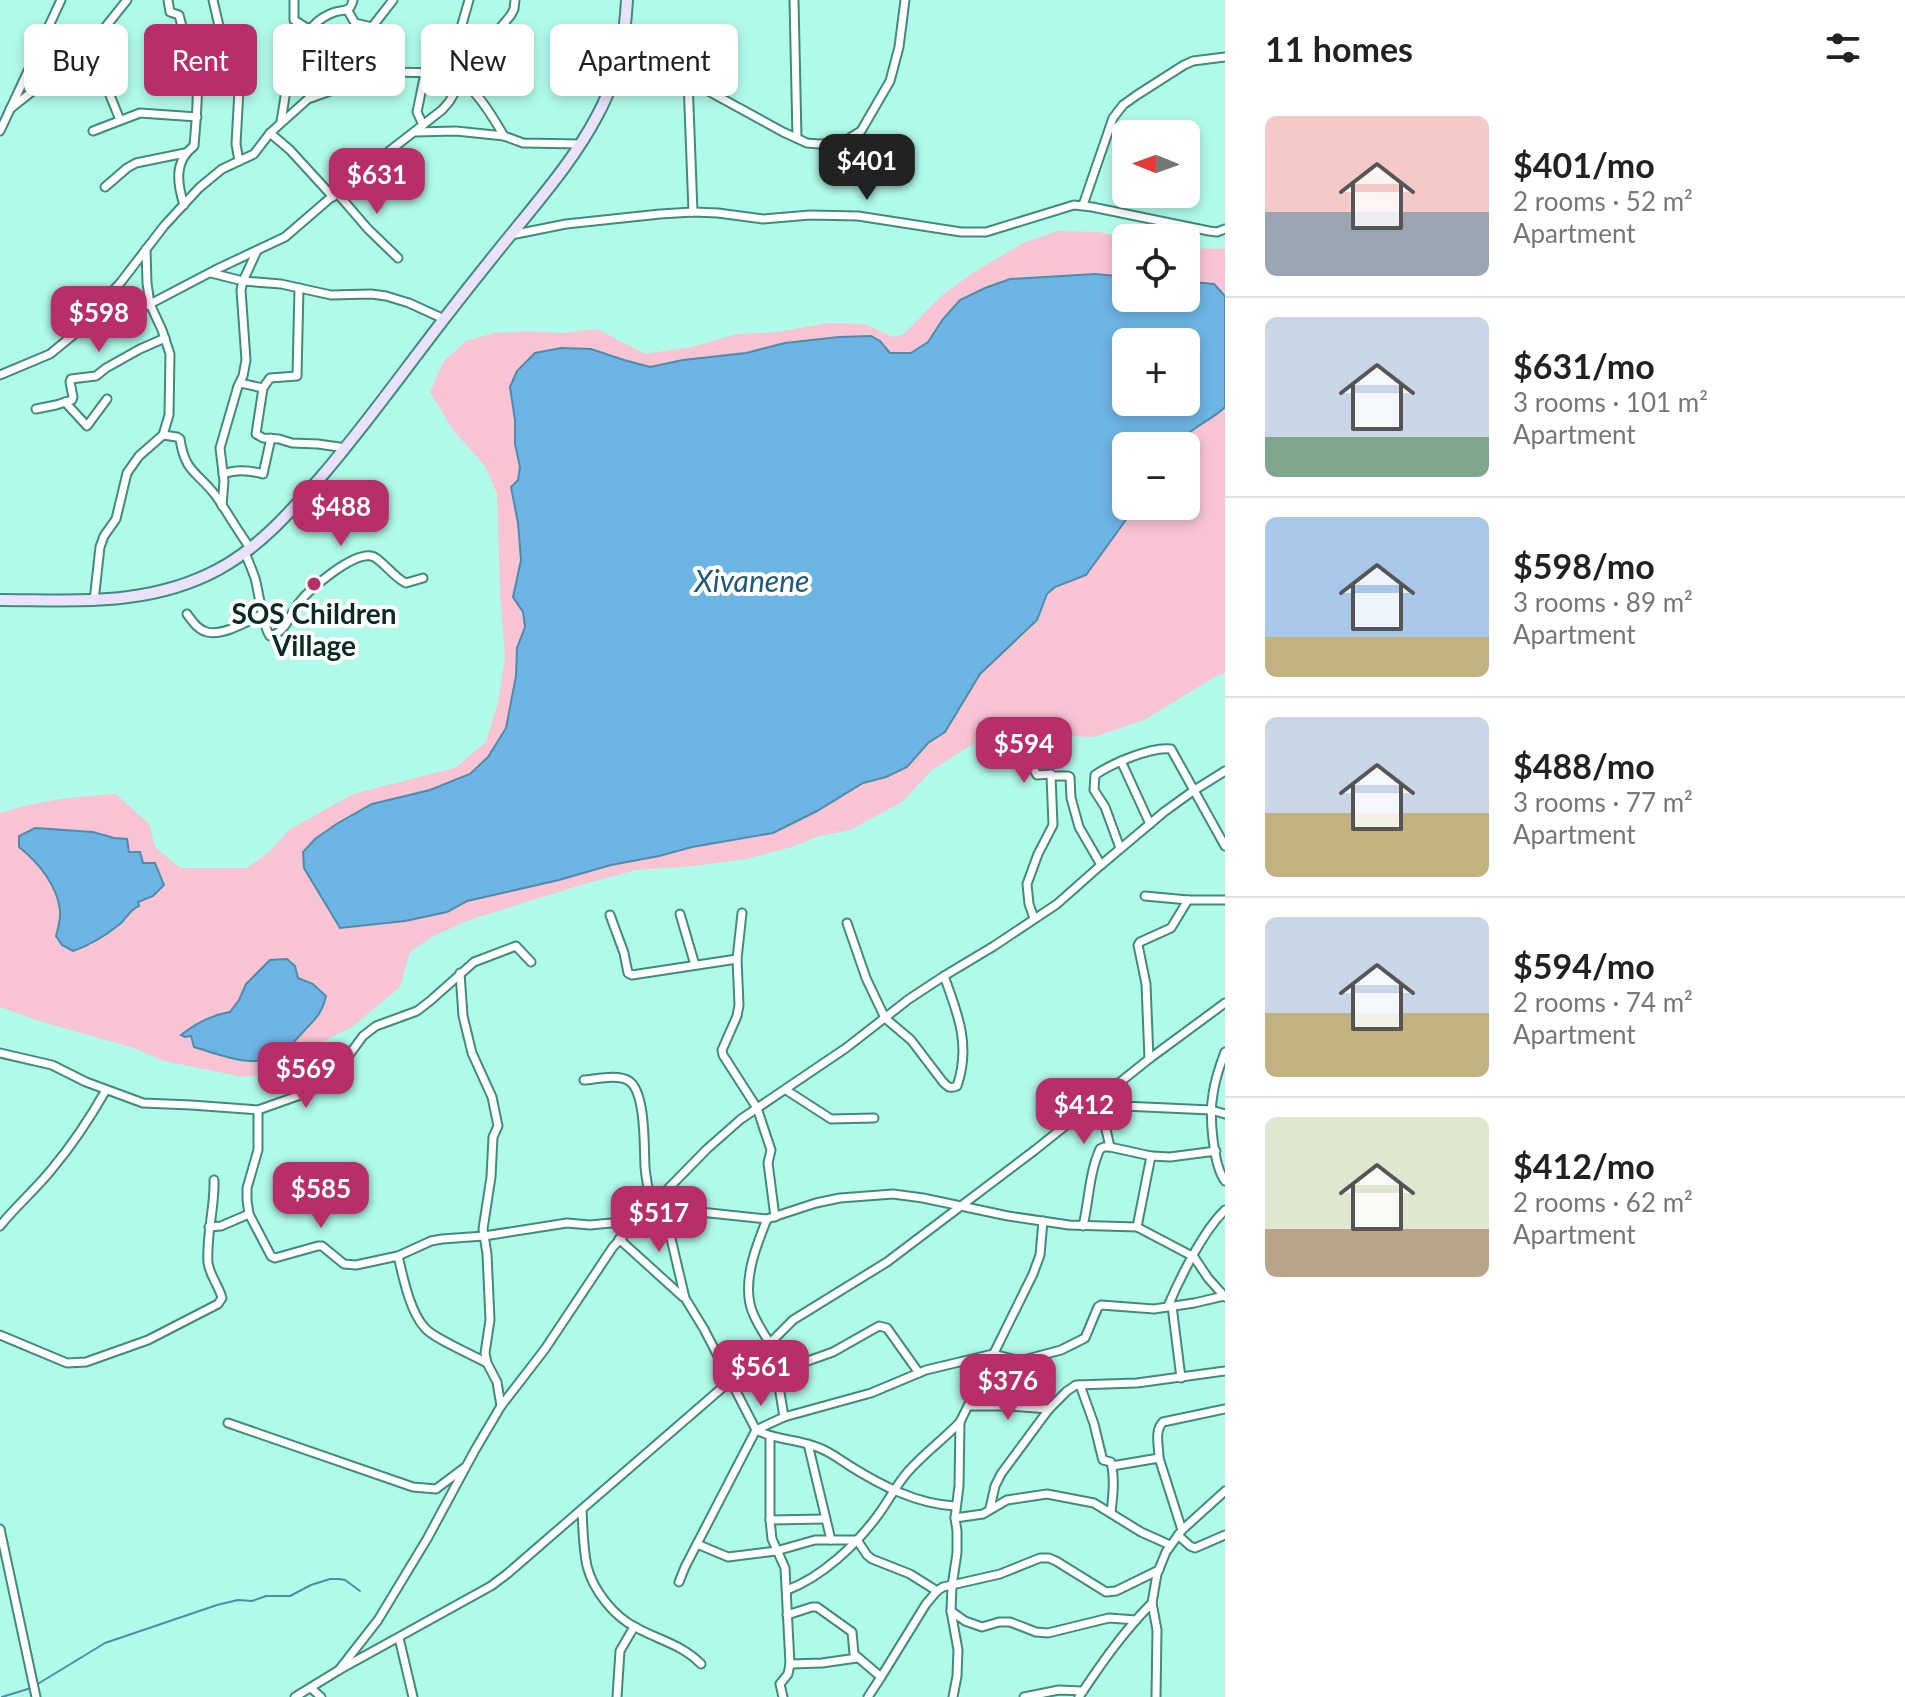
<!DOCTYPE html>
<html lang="en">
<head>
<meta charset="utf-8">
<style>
  :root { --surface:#fff; --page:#f6f6f6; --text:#222; --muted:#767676; --line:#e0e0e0; --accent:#b82e6a }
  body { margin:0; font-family:Lato,sans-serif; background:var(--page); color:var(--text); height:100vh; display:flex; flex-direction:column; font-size:30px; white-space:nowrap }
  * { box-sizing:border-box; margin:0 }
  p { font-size:26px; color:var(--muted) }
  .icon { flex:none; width:44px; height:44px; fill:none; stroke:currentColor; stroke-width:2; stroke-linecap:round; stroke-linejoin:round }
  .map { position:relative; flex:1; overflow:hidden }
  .sheet { display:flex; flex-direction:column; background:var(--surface); width:680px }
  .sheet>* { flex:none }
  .top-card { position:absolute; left:24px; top:24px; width:760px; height:72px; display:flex; gap:16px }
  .needle { width:52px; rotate:271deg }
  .fabs { position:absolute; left:1112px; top:120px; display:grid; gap:16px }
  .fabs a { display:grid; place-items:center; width:88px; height:88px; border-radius:12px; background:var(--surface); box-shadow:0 4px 12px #0003; font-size:40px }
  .price { position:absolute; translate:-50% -68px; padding:0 18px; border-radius:16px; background:var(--accent); color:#fff; font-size:26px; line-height:52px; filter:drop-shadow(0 2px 4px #0008) }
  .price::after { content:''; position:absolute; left:50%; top:48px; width:24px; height:18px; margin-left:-12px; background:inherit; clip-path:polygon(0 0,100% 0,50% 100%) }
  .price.current { background:#222; color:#fff }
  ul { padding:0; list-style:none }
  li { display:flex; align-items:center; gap:24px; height:200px; padding:0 40px }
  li+li { border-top:2px solid var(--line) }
  li span { display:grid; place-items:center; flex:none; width:224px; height:160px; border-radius:12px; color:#555 }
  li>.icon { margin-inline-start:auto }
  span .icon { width:96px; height:96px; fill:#fffc; stroke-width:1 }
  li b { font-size:34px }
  h2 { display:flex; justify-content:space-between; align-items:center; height:96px; padding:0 40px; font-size:34px }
  .tag { padding:0 28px; border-radius:12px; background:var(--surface); box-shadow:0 4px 12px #0003; font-size:28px; line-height:72px }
  .tag.current { background:var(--accent); color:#fff }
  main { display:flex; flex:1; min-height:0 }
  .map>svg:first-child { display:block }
  .green { fill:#f8c3d2; fill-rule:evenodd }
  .water { fill:#6cb4e4; stroke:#4f8baa; stroke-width:2; fill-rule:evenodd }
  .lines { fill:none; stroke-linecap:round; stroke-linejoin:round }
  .stream { stroke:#4f8baa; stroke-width:2 }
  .minor-casing { stroke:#418a7c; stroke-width:11 }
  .secondary-casing { stroke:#418a7c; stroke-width:14 }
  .minor { stroke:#fff; stroke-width:7 }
  .secondary { stroke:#eae1fb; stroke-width:10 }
  .poi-dot { fill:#b82e6a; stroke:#fff; stroke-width:3 }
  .labels { text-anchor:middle; stroke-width:8; stroke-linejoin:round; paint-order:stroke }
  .poi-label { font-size:28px; font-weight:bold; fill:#0a2a24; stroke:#fff }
  .water-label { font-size:30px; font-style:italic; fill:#215778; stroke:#fff }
</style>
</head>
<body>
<main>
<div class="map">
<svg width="1225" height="1697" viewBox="0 0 1225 1697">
  <rect width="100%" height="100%" fill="#b0faea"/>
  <!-- green -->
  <g class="green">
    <path d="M1057,231L1099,232L1126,238V277L1095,274L1036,277L960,300L943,319L928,342L911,353H890L880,341L871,336L839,337L785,343L746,353L683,360L650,367L624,360L510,387L515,420V444L520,467L518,480L511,487L518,523L521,560L513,597L523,612L525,627L517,648L516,676L506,729L488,757L471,774L430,790L372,804L338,823L315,839L303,851L317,891L340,928L405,921L447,912L467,901L559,880L611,865L659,856L692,847L773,833L817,811L863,783L886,777L907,767L928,743L945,732L980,674L1037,620L1047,594L1055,587L1086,575L1136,506H1186V446H1177C1187,429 1211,421 1225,407V674L1218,675L1144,720L1094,737L1009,734L981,739L932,770L902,802L850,830L816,837L792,847L746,859L694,866L636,870L584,884L472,919L433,936L410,952L400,987L352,1027L329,1038L306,1063L273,1073L243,1077L164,1061L131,1047L42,1022L0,1007V813C38,801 76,796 116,794L149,824L155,847L180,868H247L269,852L289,830L353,794L455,768L486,742L498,703L505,658L500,592L497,493L485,466L453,430L430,392L444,361L466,341L494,333L528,331L563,333L597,329L645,354L692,347L737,334L778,332L828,323L864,324L893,337L904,334L940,297L971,274L1023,243ZM35,828L93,832L114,838L127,839L129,852L163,879L164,885L153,896L137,902L123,923L91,945L57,936C58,928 61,919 60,911C58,886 38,862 19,847ZM295,966L298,978L313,984L323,1011L284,1052L240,1062L227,1055L194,1047L191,1036L182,1034C195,1023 212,1015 230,1012L239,1000L246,984Z"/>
    <polygon points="1186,248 1225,249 1225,296 1214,284 1193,282 1186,285"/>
  </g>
  <!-- water -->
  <g class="water">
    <path d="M1095,274L1126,277V298H1186V285L1193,282L1214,284L1225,296V407C1211,421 1187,429 1177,446H1126V506H1136L1086,575L1055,587L1047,594L1037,620L980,674L945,732L928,743L907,767L886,777L863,783L817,811L773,833L692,847L659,856L611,865L559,880L467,901L447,912L405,921L340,928L304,868L303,852L315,839L338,823L372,804L430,790L470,774L488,757L506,728L516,676L517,648L525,627L523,612L513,597L521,560L518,523L511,487L518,480L520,467L515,444V420L510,387L517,371L535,353L561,348L591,349L624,360L650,367L683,360L746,353L785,343L839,337L871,336L880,341L890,353H911L928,342L943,319L960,300L985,288L1010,279ZM1126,342H1186V402H1126Z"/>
    <path d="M35,828L93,832L114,838L127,839L129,852H140L143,863H155L164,885L153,896L138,902L139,906C129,910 127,918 120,924C105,936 91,945 73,951L62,945L56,936C58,928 61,919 60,911C58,886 38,862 19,847V836Z"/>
    <path d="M287,959L295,966L298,978L313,984L326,996C322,1014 315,1019 303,1032C297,1038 291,1046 285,1051C258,1072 222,1055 194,1047L191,1036L185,1037L181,1035C195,1024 211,1015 230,1012L239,1000L246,984L270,960Z"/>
  </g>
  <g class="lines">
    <!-- stream -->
    <g class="stream">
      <polyline points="36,1685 105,1643 217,1605 238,1600 252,1601 266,1596 290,1596 311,1585 330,1579 339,1579 345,1580 360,1591"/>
      <polyline points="2,1697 31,1688"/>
    </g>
    <defs>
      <g id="minor">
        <path d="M168,0L170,12L179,15L184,34L194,41C200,75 197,111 194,146C174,161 177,183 184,205"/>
        <polyline points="213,0 222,39 239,90 236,144 239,161"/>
        <polyline points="294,0 294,20 310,30"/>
        <polyline points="794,0 797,138"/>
        <polyline points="348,11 355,23 372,27 376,30 379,45 378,73"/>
        <polyline points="372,27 393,0"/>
        <polyline points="90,46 120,120"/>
        <polyline points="197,60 229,60"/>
        <polyline points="617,67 637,67 688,80 783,132 807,143 819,144 834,143 848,139 861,131 890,81 899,47 905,0"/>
        <polyline points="448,73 469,0"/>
        <polyline points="688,80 693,212"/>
        <polyline points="10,109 91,45 127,0"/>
        <path d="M281,121C288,85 286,56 313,26C318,20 328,14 335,12C345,9 350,13 353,0"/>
        <polyline points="423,125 417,112 425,73"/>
        <polyline points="0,131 61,0"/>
        <polyline points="93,131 140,113 197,117"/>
        <polyline points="415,132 456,131 504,136 523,143 581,144"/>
        <polyline points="270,133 290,150 333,197"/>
        <polyline points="105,187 127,168 136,163 185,153"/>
        <polyline points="337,193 368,229 398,258"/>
        <polyline points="1083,205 1113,118 1123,105 1137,95 1184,65 1193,61 1225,57"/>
        <polyline points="511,235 566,224 660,214 693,212 718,213 763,219 810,215 858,216 961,232 986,232 1074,205 1092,207 1209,231 1217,232 1225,229"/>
        <polyline points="211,273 243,281 281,284 331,295 371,294 386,296 409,303 444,319"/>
        <polyline points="299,288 297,376 270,378 263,388 256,434 263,438 279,439 292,443 318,444 346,448"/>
        <polyline points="85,323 130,312 150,304 215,270 285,237 343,187 442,110 449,102 475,58 511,15 514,9 515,0"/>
        <path d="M0,375L50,354L72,336L121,282L164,226L199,188L222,169L254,154L270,133L308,99L383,72L448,73C470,78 493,117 504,136"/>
        <polyline points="240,383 263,388"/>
        <polyline points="65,402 87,426 107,399"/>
        <polyline points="36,409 56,405 72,400 73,397 70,382 71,379 96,376 106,368 140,349 165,338"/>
        <path d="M163,435L177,437L180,439C185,473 198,472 216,496C228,513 238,532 251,549"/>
        <path d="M223,474C236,469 249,470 263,474L271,438"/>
        <polyline points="222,506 224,481 220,448 238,386 243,376 246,360 241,290 243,281 256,253"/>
        <path d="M245,553C249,562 252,570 255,578C259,593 263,627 270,636C286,632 289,616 298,604C309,589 352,553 371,556C380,557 394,578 406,583L423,578"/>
        <polyline points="94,601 100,547 104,536 116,519 127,473 139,456 163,435 169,415 170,354 162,330 150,304 147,283 146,249"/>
        <path d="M187,614C192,621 198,630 207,632C224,636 248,621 263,614"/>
        <polyline points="1028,759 1037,775 1051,774 1051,776 1068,776 1070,777 1071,798 1079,827 1101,865"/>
        <polyline points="1121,761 1150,824"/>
        <path d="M1120,848L1105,807L1094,790L1095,775C1111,764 1152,746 1171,749L1225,846"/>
        <polyline points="1145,896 1188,900 1225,900"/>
        <polyline points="742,913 737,959 739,1005 737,1016 722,1050 723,1055 757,1108 771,1150 768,1163 775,1217"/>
        <polyline points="680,914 695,965"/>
        <polyline points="610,915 624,953 628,973 632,975 737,959"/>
        <polyline points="1034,918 1029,904 1027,884 1038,854 1053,825 1051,776"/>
        <path d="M847,923L866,978L885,1018L911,1040L943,1082C948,1087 950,1089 957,1086C971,1046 958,1014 944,976"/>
        <polyline points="460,973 463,1016 472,1053 492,1097 498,1126 493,1137 491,1177 483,1229 487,1254 490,1320 485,1353 487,1363 497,1382 501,1406"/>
        <path d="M1225,1052C1220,1065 1215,1080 1213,1094C1209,1115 1213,1165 1225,1181"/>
        <polyline points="0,1053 52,1065 86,1082 143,1103 191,1105 258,1110 306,1093 338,1070 363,1036 376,1026 417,1011 430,1001 474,962 516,946 531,962"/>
        <polyline points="1149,1059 1146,984 1138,945 1140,942 1171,928 1188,900"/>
        <path d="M584,1080C597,1079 618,1074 629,1081C646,1092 644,1149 645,1167C646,1180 649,1193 652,1205"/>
        <polyline points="786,1090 831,1119 874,1118"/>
        <polyline points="1100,1103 1110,1147"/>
        <polyline points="1101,1105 1211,1110 1225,1114"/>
        <polyline points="258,1110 258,1150 247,1188 247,1200 249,1214 271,1256 275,1258 318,1246 322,1246 344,1264 356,1265 398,1256 431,1241 442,1239 484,1236 567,1223 590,1225 611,1223 663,1212 700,1212 767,1219 816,1203 840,1198 893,1194 923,1198 1008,1216 1069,1225 1137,1227 1194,1257 1208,1278 1225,1297"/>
        <path d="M662,1210L669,1230L685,1298L704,1329L756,1430C775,1440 797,1439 817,1447C829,1451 839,1459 850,1466C882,1486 917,1504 955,1506"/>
        <path d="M767,1219C757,1244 744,1276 750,1304C753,1319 763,1331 770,1344"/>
        <path d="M0,1226C16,1206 36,1189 52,1169C73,1144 90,1118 106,1090"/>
        <path d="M1083,1226C1089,1201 1089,1173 1100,1149L1104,1147H1110L1151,1156"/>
        <polyline points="209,1227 221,1226 249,1214"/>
        <polyline points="1137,1227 1151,1156 1170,1157 1216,1151"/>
        <polyline points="619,1239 683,1297"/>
        <path d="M398,1256C403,1277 410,1312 425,1328C433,1338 473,1355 487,1363"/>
        <path d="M1168,1306C1180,1278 1203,1231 1225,1210"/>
        <polyline points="1172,1306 1181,1378"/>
        <path d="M0,1335L67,1363L86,1362L148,1340L218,1304L222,1298C219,1286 210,1276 208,1263C206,1235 215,1208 214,1180"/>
        <polyline points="762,1350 776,1368 784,1417"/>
        <polyline points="776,1368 802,1363 833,1352 879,1326 887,1328 919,1373"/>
        <path d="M1080,1385L1094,1424L1102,1457L1103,1460L1111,1462C1115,1479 1113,1495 1111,1513"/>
        <polyline points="969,1406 1008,1406 1049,1409"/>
        <polyline points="228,1423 413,1487 436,1489 464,1468"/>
        <polyline points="770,1437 770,1520 772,1539 785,1568 790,1664 788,1674 780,1684 783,1697"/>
        <polyline points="808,1444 831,1540"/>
        <path d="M1159,1458C1159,1446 1154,1431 1163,1422L1225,1409"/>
        <polyline points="1112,1466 1159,1458 1182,1530"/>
        <polyline points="990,1508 995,1486 1001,1474 1049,1409 1067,1391 1076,1385 1137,1383 1225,1371"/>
        <path d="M582,1510C583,1528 583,1548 587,1566C593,1590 614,1617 637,1628C659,1640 683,1645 701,1664"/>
        <polyline points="955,1518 983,1514 1007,1500 1047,1494 1094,1503 1141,1532 1170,1545"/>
        <polyline points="770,1520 825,1519"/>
        <polyline points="0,1529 36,1697"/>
        <polyline points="1178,1535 1190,1546 1195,1548 1225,1535"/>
        <polyline points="857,1540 867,1555 872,1559 910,1574 937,1591"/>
        <polyline points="697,1544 728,1557 776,1551 815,1540 857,1540"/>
        <polyline points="679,1582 685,1567 756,1430 784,1417 871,1393 926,1370 993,1354 1020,1361 1061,1350 1085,1338 1098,1307 1101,1305 1154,1309 1194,1303 1224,1296"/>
        <path d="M787,1590C822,1577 856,1545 878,1515C888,1502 895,1487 906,1474C922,1455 943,1440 960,1422"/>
        <polyline points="951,1611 965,1621 982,1627 999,1622 1010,1622 1036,1632 1048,1633 1109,1618 1136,1620"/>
        <polyline points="787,1615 812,1607 817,1607 852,1632 854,1654 881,1677 926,1604 937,1591 943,1587 1000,1574 1040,1558 1049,1558 1056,1561 1106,1592 1116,1591 1159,1570"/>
        <polyline points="399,1638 413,1697"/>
        <polyline points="790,1664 822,1663 857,1658"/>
        <polyline points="339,1670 378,1620 427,1539 475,1450 501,1406 545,1349 613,1247 657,1200 707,1149 741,1119 846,1048 909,999 944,976 994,946 1057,904 1101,865 1164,812 1193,791 1225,771"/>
        <polyline points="311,1688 321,1697"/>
        <polyline points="295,1697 339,1670 491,1586 507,1574 745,1368 793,1320 887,1262 1035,1150 1149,1059 1225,1003"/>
        <polyline points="617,1697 620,1651 634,1627"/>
        <polyline points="868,1697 881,1677"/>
        <polyline points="953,1697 957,1676 958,1650 951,1611 952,1586 957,1553 957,1531 955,1518 959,1486 960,1422 1033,1274 1040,1255 1043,1221"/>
        <polyline points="1024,1697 1059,1690 1083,1691"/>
        <path d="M1079,1697C1101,1664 1123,1632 1152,1603"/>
        <polyline points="1156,1697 1157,1630 1152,1603 1157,1574 1166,1552 1182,1530 1225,1491"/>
      </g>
      <path id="secondary" d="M0,600C76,600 149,607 219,569C261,546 290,512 321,477C365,426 403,372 444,319C471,284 499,249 527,215C553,183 578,152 597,116C617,80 625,40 627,0"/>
    </defs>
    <!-- minor casing -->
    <use href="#minor" class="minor-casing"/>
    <!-- secondary casing -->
    <use href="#secondary" class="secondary-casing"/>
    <!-- minor -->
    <use href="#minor" class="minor"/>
    <!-- secondary -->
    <use href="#secondary" class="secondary"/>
  </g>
  <!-- markers -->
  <circle class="poi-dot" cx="314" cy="584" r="8"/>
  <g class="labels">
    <!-- poi labels -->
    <g class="poi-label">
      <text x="314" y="624">SOS Children<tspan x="314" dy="32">Village</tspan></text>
    </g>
    <!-- water labels -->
    <g class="water-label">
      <text x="752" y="592">Xivanene</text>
    </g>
  </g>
</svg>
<div class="fabs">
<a><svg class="needle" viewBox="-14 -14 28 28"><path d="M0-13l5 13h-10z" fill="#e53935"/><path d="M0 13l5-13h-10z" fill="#767676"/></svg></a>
<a><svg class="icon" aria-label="locate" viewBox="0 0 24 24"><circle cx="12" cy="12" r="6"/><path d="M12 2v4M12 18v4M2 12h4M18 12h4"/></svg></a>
<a>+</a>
<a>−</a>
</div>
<b class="price current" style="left:867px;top:202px">$401</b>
<b class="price" style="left:377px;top:216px">$631</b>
<b class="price" style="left:99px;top:354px">$598</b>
<b class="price" style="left:341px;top:548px">$488</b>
<b class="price" style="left:1024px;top:785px">$594</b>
<b class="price" style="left:306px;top:1110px">$569</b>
<b class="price" style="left:1084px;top:1146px">$412</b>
<b class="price" style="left:321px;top:1230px">$585</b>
<b class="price" style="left:659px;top:1254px">$517</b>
<b class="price" style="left:761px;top:1408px">$561</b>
<b class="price" style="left:1008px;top:1422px">$376</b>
<div class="top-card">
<a class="tag">Buy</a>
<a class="tag current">Rent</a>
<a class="tag">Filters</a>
<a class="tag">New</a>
<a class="tag">Apartment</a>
</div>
</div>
<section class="sheet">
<h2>11 homes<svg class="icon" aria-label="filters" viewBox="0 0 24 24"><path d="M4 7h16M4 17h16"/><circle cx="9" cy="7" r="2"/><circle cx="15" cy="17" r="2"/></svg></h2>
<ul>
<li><span style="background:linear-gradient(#f6c9c9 60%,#9aa5b1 0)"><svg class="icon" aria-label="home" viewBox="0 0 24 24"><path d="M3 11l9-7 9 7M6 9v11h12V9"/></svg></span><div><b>$401/mo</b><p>2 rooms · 52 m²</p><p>Apartment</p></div></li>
<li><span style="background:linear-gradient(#c9d6e8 75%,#7fa58c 0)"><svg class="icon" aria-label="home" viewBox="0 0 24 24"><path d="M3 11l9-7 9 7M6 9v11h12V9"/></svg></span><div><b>$631/mo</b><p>3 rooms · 101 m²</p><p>Apartment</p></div></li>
<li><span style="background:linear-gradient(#a9c7e8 75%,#c2b280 0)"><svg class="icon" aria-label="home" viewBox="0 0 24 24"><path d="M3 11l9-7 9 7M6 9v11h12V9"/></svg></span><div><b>$598/mo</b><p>3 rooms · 89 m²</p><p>Apartment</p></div></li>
<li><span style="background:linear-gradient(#c9d6e8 60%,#c2b280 0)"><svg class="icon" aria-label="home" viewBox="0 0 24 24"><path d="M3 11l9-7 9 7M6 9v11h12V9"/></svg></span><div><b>$488/mo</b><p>3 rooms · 77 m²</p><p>Apartment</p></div></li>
<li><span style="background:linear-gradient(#c9d6e8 60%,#c2b280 0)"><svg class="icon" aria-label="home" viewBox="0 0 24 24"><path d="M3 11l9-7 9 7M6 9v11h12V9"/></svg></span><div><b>$594/mo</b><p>2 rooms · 74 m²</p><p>Apartment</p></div></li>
<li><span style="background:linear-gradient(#dfe7d0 70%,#b9a48a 0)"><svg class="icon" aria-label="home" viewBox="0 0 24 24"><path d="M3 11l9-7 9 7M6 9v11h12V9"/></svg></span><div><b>$412/mo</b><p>2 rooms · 62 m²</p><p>Apartment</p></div></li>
</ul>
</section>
</main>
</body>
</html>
